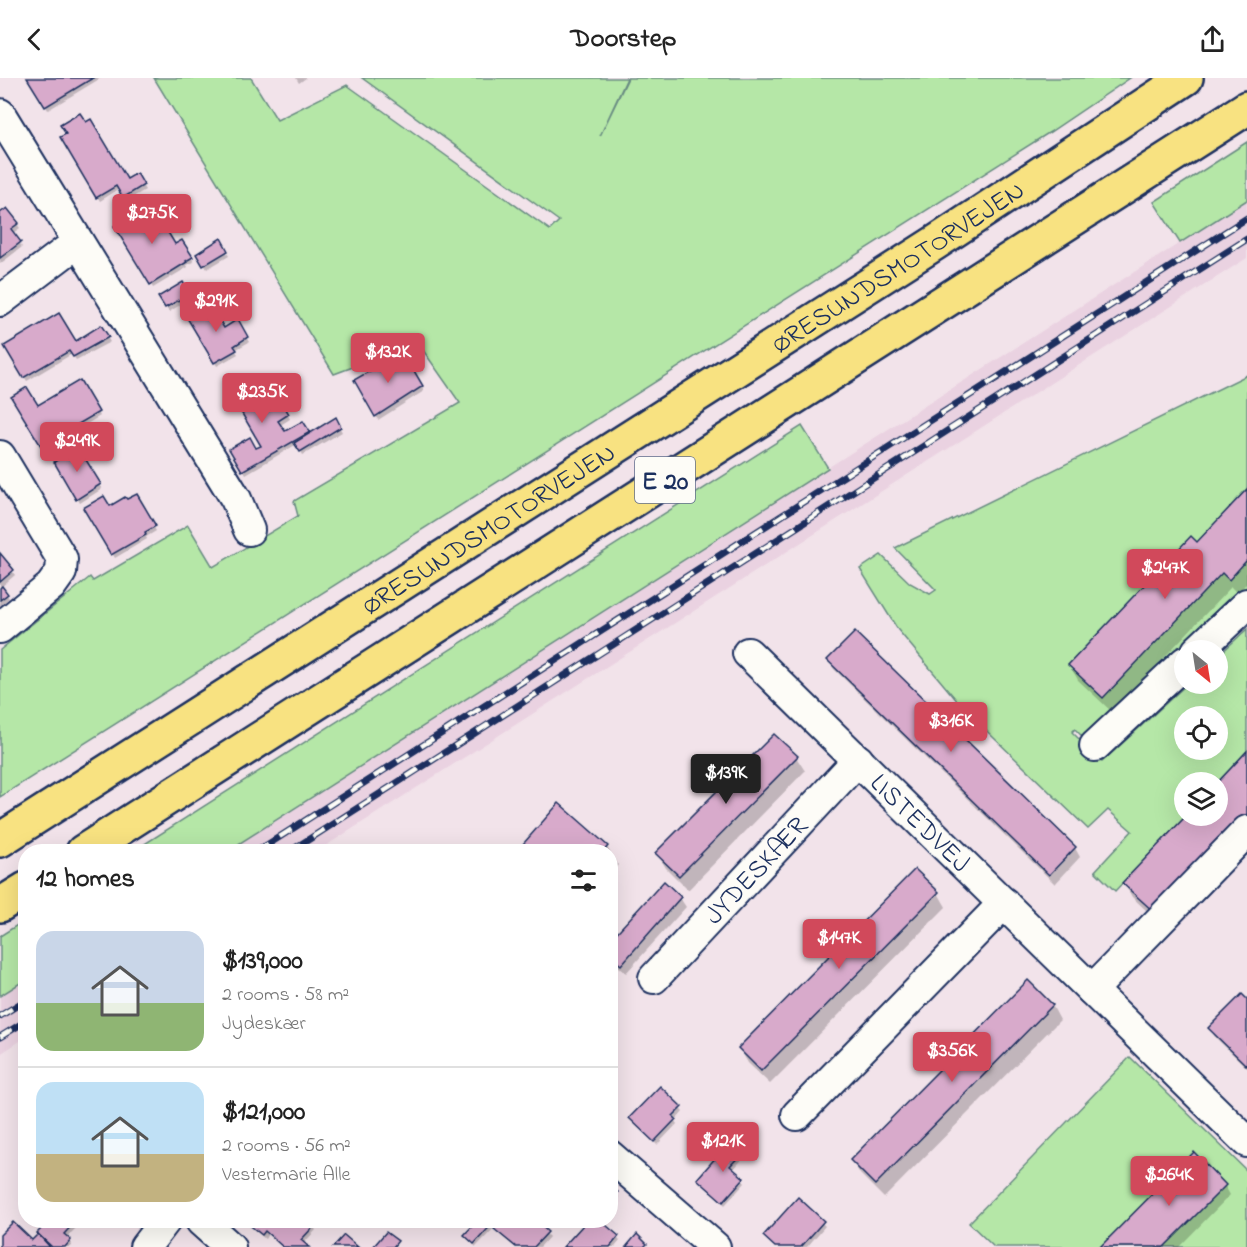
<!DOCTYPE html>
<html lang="en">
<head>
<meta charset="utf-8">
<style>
  :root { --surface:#fff; --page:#f6f6f6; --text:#222; --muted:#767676; --line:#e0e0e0; --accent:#d1495b }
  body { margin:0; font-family:"Indie Flower",sans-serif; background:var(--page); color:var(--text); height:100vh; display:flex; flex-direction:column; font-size:22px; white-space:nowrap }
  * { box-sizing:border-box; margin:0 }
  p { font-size:20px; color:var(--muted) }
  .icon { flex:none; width:33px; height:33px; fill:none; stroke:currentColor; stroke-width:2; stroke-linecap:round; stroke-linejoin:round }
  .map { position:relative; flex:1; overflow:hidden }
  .drawer { position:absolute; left:18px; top:766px; width:600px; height:384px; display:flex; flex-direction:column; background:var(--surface); border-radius:24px; box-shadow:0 6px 24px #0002 }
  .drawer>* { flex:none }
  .needle { width:39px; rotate:150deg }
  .fabs { position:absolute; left:1174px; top:562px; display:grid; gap:12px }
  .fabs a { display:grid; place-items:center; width:54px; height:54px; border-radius:50%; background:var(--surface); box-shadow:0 6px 24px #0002; font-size:30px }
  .price { position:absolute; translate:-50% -51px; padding:0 14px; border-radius:6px; background:var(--accent); color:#fff; font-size:20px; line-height:39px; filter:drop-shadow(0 2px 3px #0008) }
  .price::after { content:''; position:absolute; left:50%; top:36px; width:18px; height:14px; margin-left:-9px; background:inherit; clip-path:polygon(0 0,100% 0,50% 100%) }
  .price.active { background:#222; color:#fff }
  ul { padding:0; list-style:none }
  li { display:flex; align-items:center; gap:18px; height:150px; padding:0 18px }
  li+li { border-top:2px solid var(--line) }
  li span { display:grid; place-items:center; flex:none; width:168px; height:120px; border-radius:18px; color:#555 }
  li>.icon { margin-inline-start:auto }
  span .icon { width:72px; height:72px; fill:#fffc; stroke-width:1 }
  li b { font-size:26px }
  h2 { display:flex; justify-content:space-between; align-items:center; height:72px; padding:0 18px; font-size:26px }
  header { display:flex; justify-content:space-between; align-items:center; height:78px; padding:0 18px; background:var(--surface); font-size:27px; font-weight:800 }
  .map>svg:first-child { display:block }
  .built { fill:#ead2e1 }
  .green { fill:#b5e7a7; stroke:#688b82; stroke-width:1.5; fill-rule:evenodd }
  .shadow { fill:#0003 }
  .building { fill:#d8aacb; stroke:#1b2f5e; stroke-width:1.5 }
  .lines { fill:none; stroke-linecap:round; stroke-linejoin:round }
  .minor-casing { stroke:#1b2f5e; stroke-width:34 }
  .motorway-casing { stroke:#1b2f5e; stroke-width:38 }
  .minor { stroke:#fdfcf7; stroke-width:30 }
  .motorway { stroke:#f8e281; stroke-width:33 }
  .rail-casing { stroke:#1b2f5e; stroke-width:7 }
  .rail { stroke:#fdfcf7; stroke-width:4.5; stroke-dasharray:14; stroke-linecap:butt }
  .labels { text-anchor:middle; stroke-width:5; stroke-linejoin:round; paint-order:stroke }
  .shield { fill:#fdfcf7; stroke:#5f6c8c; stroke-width:1.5 }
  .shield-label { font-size:26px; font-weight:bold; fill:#1b2f5e }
  .street-label { font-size:27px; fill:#1b2f5e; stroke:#fdfcf7 }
</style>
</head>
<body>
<header><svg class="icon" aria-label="back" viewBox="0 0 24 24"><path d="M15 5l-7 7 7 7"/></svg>Doorstep<svg class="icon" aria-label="share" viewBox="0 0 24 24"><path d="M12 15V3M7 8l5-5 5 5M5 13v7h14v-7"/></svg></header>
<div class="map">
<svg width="1247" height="1169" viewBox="0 0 1247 1169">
  <rect width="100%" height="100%" fill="#f2e3ea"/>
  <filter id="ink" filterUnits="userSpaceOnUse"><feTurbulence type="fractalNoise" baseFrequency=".0167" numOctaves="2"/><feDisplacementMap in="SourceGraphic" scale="12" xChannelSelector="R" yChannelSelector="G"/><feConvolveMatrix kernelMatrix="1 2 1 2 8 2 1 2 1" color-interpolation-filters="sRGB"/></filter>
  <g filter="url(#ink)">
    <!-- built -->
    <g class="built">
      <polygon points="1247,122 1247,180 316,774 226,774"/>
      <polygon points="25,902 25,960 0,976 0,918"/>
    </g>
    <!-- green -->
    <g class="green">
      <polygon points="154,0 251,0 277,42 347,7 550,152 559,143 362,0 627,0 600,58 628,0 1130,0 1050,54 0,719 0,572 90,499 93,503 188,447 213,489 298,438 294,423 460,325 418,265 334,296"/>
      <polygon points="1247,64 1247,122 1180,165 1154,124"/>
      <path d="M1247,297V544L1185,573L1103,680L1075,651L1072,654L1102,684L1187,606H1218V578L1247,551V673L1217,705H1185L1186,738L1115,813L1095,793L1132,753L1108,732L1088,751L964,631L898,552L860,491L881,477L910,505L930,516L936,512L895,470ZM1185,639H1218V672H1185Z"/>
      <polygon points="802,348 828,390 226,774 132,774"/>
      <polygon points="25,842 25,902 0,918 0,858"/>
      <polygon points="1130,979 1247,1093 1247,1169 994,1169 969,1145"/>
    </g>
    <!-- shadow -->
    <g class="shadow">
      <polygon points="29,0 101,0 48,32"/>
      <polygon points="296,0 306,0 299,5"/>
      <polygon points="62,60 126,103 136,97 145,112 126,123 119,111 100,123"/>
      <polygon points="0,137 17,146 20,150 13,155 22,169 0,186"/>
      <polygon points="116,149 175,168 182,164 194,184 187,187 188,189 153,210"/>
      <polygon points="220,162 229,178 207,191 198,176"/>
      <polygon points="182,206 191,220 169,234 160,219"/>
      <polygon points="188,238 223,252 237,244 249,264 235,272 238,276 217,288"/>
      <polygon points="101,249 110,264 76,282 72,276 27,303 6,269 75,265"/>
      <polygon points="403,276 424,313 378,342 356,303"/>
      <polygon points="79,304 100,338 44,372 13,320 38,329"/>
      <polygon points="274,313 290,341 279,348 284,355 303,345 310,357 335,341 342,354 303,377 297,366 246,396 231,371 256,372 263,368 262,320"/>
      <polygon points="78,371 102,411 80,425 56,384"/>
      <polygon points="1247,414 1247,505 1237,515 1231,509 1112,634 1078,602 1070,588 1197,466"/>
      <polygon points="136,418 156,453 146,459 147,461 115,480 85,430 109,430"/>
      <polygon points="0,477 15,497 1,509 9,520 0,528"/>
      <polygon points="829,582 1075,770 1080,779 1055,806 834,591"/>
      <polygon points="1247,675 1247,759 1163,848 1132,819 1124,805 1188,738 1218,738"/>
      <polygon points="796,679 805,693 688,812 666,790 657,775"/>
      <polygon points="607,769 610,774 518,774"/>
      <polygon points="610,774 618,787 610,796"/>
      <polygon points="938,815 946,829 770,1006 748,985 740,971"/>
      <polygon points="680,820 686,829 626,895 610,881 610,864"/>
      <polygon points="1247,923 1247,990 1215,959 1210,950"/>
      <polygon points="1052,927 1060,942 884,1120 860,1096 852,1082"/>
      <polygon points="660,1010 683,1034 675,1043 677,1046 657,1067 631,1040"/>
      <polygon points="742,1074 745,1078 733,1092 745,1105 725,1127 699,1101"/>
      <polygon points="1225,1108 1230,1117 1179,1169 1102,1169"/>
      <polygon points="610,1110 619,1119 610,1129"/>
      <polygon points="798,1122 825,1148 807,1169 775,1169 765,1158"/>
      <polygon points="37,1143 80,1143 81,1145 66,1160 72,1167 71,1169 0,1169 0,1159 32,1165 44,1150"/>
      <polygon points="251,1143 308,1143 316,1152 303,1166 306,1169 283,1169 268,1156 265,1161 251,1149 249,1145"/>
      <polygon points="479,1143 534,1143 549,1159 540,1169 515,1169 498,1155 495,1149 476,1169 466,1158"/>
      <polygon points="580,1143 599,1143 620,1163 615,1169 565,1169 584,1147"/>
    </g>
    <!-- building -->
    <g class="building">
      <polygon points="27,0 93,0 45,29"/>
      <polygon points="80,35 86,44 91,41 127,101 137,95 144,107 123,120 116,108 96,120 60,59 66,56 60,47"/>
      <polygon points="151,126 175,166 182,162 193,179 186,183 187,184 150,207 114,148"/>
      <polygon points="7,130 19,145 11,151 21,164 0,180 0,135"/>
      <polygon points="221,160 228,173 203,188 196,176"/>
      <polygon points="183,204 190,216 165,230 158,219"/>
      <polygon points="209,225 224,250 238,241 248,259 234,268 237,272 214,285 186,238"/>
      <polygon points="59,235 76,263 101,247 109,259 73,279 69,273 23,300 4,268"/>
      <polygon points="403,274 423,308 375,339 354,302"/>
      <polygon points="250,298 263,318 274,311 289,336 278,343 285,353 303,343 310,354 242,393 229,371 250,359 256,370 261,368 227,310"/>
      <polygon points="80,302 99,334 41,368 11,319 27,309 38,327"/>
      <polygon points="336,339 341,349 300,374 294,365"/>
      <polygon points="78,369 101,406 76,422 54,384"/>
      <polygon points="1247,411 1247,482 1229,502 1222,495 1103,620 1068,587 1191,458 1197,464"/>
      <polygon points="137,416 156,448 145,454 146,457 111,477 83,430 104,418 110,428 125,419 127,421"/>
      <polygon points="0,475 14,492 0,504"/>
      <polygon points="2,508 8,516 0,522 0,510"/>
      <polygon points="855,554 1076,769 1049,797 827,582"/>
      <polygon points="774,656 798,678 679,798 655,775"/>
      <polygon points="1247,673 1247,736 1154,834 1122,805 1186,738 1218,738 1217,705"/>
      <polygon points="559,725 608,768 603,774 516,774"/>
      <polygon points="915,791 939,814 761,993 738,970"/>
      <polygon points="664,803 681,819 621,887 610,878 610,862"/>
      <polygon points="1028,902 1053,927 875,1107 850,1082"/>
      <polygon points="1242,916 1247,921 1247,988 1208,950"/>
      <polygon points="660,1008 682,1029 673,1038 676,1041 654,1064 629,1040"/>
      <polygon points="731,1062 744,1073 730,1088 744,1100 723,1124 697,1101"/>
      <polygon points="1194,1074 1226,1107 1164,1169 1100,1169"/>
      <polygon points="610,1108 618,1114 610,1122"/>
      <polygon points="798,1119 824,1143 801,1169 775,1169 763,1158"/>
      <polygon points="37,1143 76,1143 64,1156 71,1162 65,1169 52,1169 37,1155 43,1149"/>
      <polygon points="249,1143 310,1143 315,1147 301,1162 309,1169 283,1169 265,1153 262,1157 247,1145"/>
      <polygon points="477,1143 495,1143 474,1166 464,1157"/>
      <polygon points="501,1143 536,1143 548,1154 534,1169 516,1169 494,1151"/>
      <polygon points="581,1143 601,1143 619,1158 610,1169 563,1169 584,1146"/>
      <polygon points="13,1144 32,1162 38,1156 50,1169 0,1169 0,1157"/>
      <polygon points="386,1154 398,1163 393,1169 373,1169"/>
      <polygon points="637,1156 647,1166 644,1169 626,1169"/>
      <polygon points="344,1157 358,1169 333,1169"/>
    </g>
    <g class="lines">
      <defs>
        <g id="minor">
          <polyline points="0,36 236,421 249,452"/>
          <polyline points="0,223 78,164"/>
          <polyline points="0,378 62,481 61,494 51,508 0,550"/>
          <polyline points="1197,573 1247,526"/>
          <path id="s1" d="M748,575L1247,1064"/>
          <polyline points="1095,668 1185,584"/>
          <path id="s2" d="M654,900L858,682"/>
          <polyline points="1092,912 1247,753"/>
          <polyline points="797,1037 1004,825"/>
          <polyline points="610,1078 715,1169"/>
          <polyline points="201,1143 230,1169"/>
          <polyline points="145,1169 165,1143"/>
        </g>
        <g id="motorway">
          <path id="s3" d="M0,762L935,165L1186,0"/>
          <polyline points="83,774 1247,30"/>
          <polyline points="0,827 26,811"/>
        </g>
      </defs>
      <!-- minor casing -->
      <use href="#minor" class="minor-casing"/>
      <!-- motorway casing -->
      <use href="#motorway" class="motorway-casing"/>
      <!-- minor -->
      <use href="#minor" class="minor"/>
      <!-- motorway -->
      <use href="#motorway" class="motorway"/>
      <defs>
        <g id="rail">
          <polyline points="256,774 1247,140"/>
          <polyline points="289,774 1247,161"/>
          <polyline points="0,938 26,922"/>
          <polyline points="0,959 26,943"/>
        </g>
      </defs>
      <!-- rail casing -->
      <use href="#rail" class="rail-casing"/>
      <!-- rail -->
      <use href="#rail" class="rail"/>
    </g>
  </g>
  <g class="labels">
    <!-- shield labels -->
    <rect class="shield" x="635" y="379" width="60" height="46" rx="4.5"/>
    <g class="shield-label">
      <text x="665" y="411">E 20</text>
    </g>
    <!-- street labels -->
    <g class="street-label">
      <text dy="9" stroke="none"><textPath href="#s3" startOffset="1065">ØRESUNDSMOTORVEJEN</textPath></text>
      <text dy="9" stroke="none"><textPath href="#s3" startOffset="579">ØRESUNDSMOTORVEJEN</textPath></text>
      <text dy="9" stroke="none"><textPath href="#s1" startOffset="242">LISTEDVEJ</textPath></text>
      <text dy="9" stroke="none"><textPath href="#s2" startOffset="148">JYDESKÆR</textPath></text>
    </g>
  </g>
</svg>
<div class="fabs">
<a><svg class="needle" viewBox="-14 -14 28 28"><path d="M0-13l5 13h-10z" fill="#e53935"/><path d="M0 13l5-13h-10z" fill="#767676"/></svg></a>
<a><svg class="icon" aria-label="locate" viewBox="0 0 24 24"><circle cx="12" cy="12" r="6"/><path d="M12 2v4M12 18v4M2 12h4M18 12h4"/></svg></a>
<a><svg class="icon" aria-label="layers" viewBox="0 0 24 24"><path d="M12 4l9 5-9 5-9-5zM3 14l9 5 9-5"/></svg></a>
</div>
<b class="price" style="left:152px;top:167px">$275K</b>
<b class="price" style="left:216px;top:255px">$291K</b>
<b class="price" style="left:388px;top:306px">$132K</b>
<b class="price" style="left:262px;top:346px">$235K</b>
<b class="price" style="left:77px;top:395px">$249K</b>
<b class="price" style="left:1165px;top:522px">$247K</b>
<b class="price" style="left:951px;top:675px">$316K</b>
<b class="price active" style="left:726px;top:727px">$139K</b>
<b class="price" style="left:839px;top:892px">$147K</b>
<b class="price" style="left:952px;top:1005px">$356K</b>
<b class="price" style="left:723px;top:1095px">$121K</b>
<b class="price" style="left:1169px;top:1129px">$264K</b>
<section class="drawer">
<h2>12 homes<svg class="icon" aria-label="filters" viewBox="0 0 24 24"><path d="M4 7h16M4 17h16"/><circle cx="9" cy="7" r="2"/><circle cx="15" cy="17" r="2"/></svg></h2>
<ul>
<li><span style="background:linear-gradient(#c9d6e8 60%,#8fb573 0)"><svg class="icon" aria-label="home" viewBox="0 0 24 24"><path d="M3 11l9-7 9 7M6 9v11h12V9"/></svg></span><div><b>$139,000</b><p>2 rooms · 58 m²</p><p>Jydeskær</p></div></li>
<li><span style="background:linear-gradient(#bfe0f5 60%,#c2b280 0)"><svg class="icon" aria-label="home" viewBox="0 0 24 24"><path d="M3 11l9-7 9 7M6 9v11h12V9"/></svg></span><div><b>$121,000</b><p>2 rooms · 56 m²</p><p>Vestermarie Alle</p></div></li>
</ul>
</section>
</div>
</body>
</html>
